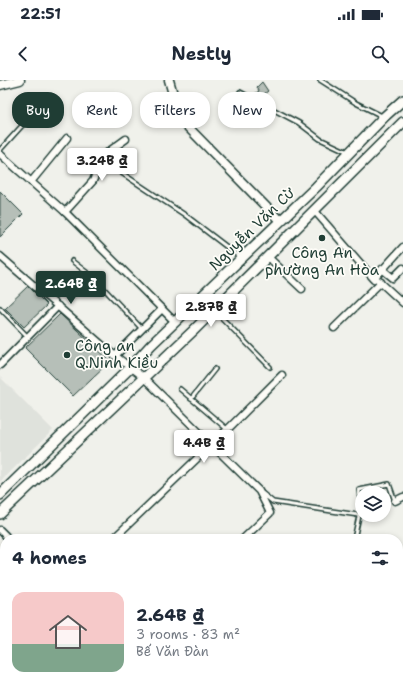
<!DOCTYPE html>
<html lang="en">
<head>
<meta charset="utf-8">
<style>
  :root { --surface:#fff; --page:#f6f6f7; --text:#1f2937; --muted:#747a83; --line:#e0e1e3; --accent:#1f3d34 }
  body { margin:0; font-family:"Shantell Sans",sans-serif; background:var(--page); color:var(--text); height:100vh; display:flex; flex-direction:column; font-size:15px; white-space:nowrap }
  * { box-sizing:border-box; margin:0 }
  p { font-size:13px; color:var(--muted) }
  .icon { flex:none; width:22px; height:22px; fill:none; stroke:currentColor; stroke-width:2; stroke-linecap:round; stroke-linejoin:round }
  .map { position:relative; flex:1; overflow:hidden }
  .side { position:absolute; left:0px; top:454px; width:403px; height:156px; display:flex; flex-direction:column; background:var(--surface); border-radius:16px 16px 0 0; box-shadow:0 2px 6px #0003 }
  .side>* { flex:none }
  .top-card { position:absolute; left:12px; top:12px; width:379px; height:36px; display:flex; gap:8px }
  .fabs { position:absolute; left:355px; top:406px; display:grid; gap:8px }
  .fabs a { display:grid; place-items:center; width:36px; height:36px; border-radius:50%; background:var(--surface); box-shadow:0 2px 6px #0003; font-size:20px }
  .price { position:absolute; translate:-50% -34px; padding:0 9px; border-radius:4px; background:#fff; color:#222; font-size:13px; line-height:26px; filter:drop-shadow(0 1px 2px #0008) }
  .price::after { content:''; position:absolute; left:50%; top:24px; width:12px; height:9px; margin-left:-6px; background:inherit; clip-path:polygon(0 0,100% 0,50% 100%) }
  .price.current { background:var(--accent); color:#fff }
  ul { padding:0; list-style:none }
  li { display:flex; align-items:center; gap:12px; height:100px; padding:0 12px }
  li+li { border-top:1px solid var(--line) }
  li span { display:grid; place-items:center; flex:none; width:112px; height:80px; border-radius:12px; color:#555 }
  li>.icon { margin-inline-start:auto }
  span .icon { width:48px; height:48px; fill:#fffc; stroke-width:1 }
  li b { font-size:17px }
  h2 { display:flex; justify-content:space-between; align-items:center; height:48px; padding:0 12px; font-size:17px }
  .tag { padding:0 14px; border-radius:16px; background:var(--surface); box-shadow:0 2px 6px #0003; font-size:14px; line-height:36px }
  .tag.current { background:var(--accent); color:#fff }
  .status { display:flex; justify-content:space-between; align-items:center; height:28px; padding:0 20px; background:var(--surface); direction:ltr }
  .status svg { height:11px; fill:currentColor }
  header { display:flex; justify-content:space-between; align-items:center; height:52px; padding:0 12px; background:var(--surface); font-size:18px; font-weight:700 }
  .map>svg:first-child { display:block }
  .built { fill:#dfe2dc }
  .building { fill:#b6bfb8; stroke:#1f3d34 }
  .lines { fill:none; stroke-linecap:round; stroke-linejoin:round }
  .service-casing { stroke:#1f3d34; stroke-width:6 }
  .minor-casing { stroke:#1f3d34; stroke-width:9 }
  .tertiary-casing { stroke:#1f3d34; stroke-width:11 }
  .secondary-casing { stroke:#1f3d34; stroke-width:12 }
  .service { stroke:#fdfcf7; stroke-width:3 }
  .minor { stroke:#fdfcf7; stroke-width:6 }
  .tertiary { stroke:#fdfcf7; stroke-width:8 }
  .secondary { stroke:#fdfcf7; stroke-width:9 }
  .poi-dot { fill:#1f3d34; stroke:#fdfcf7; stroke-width:1.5 }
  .labels { text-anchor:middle; stroke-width:3.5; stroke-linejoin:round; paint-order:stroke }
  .street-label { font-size:15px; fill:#1f3d34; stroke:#fdfcf7 }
  .poi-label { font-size:15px; fill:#1f3d34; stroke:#fdfcf7 }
</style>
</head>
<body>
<div class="status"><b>22:51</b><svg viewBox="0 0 49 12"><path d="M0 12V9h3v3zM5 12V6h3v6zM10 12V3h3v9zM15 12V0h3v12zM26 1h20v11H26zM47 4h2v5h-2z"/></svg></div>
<header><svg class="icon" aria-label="back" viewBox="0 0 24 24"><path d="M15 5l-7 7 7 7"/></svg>Nestly<svg class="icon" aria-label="search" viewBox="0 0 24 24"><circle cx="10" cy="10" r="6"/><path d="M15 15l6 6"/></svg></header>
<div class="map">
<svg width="403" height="610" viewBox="0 0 403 610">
  <rect width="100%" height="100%" fill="#f0f1eb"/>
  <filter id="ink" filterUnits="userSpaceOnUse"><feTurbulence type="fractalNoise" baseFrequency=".025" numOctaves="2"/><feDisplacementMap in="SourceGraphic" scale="8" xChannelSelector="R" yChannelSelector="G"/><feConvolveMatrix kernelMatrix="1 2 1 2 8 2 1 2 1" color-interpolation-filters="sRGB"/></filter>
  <g filter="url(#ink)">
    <!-- built -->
    <polygon class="built" points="0,297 53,350 0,402"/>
    <!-- building -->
    <g class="building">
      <polygon points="262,2 268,11 259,18 253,15 259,11 257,7"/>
      <polygon points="246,19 250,23 239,34 235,31"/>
      <polygon points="0,111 23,134 0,157"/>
      <polygon points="28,206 47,225 24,247 5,228"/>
      <polygon points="60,234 110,281 73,316 25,268"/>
    </g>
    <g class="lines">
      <defs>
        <g id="service">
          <polyline points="320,0 356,23 382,36"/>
          <polyline points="240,12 299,43 320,59 348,72"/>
          <polyline points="0,70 29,38"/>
          <polyline points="102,80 185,135 240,177"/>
          <polyline points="72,181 94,198 142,249"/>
          <polyline points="0,228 28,257"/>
          <polyline points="215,231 270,287"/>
          <polyline points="180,309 228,350"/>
          <polyline points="191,319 215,289"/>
          <polyline points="262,413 273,422 358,435"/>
          <polyline points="354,459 361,427 359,410 389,404 395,421"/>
          <polyline points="0,476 5,481"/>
          <polyline points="398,561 403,565"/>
          <polyline points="0,571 5,566"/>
          <polyline points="362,605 365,610"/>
          <polyline points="86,610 91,605"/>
          <polyline points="274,610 277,606 290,608 294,605"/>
        </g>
        <g id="minor">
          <polyline points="0,74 65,132 175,242"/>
          <polyline points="31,102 67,58"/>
          <polyline points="314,130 374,199 403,167"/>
          <polyline points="65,132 93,101 101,81 108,72 126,59"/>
          <polyline points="0,176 109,271 144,298 259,411 270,433 243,459"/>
          <polyline points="267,176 302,209"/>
          <polyline points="382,189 393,198 403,188"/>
          <polyline points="379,201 403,223"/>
          <polyline points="334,248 381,202"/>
          <polyline points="115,276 162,229"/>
          <polyline points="0,285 58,226"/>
          <polyline points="395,421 403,417"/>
          <polyline points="0,450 9,459"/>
          <polyline points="113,459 231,346 282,295"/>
          <polyline points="153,605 157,610"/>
          <polyline points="251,610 252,605"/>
        </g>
        <g id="tertiary">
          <polyline points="169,0 180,39 280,141"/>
          <polyline points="0,5 20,0"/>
        </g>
        <g id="secondary">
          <polyline points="0,415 130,288 151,265 316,107 384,37 403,20"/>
          <polyline points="0,434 193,251 403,42"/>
        </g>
      </defs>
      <!-- service casing -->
      <use href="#service" class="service-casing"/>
      <!-- minor casing -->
      <use href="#minor" class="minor-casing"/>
      <!-- tertiary casing -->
      <use href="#tertiary" class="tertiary-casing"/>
      <!-- secondary casing -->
      <use href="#secondary" class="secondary-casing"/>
      <!-- service -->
      <use href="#service" class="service"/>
      <!-- minor -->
      <use href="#minor" class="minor"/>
      <!-- tertiary -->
      <use href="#tertiary" class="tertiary"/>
      <!-- secondary -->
      <use href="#secondary" class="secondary"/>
    </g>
  </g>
  <!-- markers -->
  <g class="poi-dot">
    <circle cx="322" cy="158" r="4"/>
    <circle cx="67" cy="275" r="4"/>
  </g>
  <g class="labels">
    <!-- street labels -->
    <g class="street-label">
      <text transform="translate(252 149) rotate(-44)" y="5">Nguyễn Văn Cừ</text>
    </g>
    <!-- poi labels -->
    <g class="poi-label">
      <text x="322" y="178">Công An<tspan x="322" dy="17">phường An Hòa</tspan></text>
      <text x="75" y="271" text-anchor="start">Công an<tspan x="75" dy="17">Q.Ninh Kiều</tspan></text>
    </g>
  </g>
</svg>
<div class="fabs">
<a><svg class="icon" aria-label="layers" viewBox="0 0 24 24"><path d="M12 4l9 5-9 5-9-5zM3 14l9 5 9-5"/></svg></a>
</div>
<b class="price" style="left:102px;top:102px">3.24B ₫</b>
<b class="price current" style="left:71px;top:225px">2.64B ₫</b>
<b class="price" style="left:211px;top:248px">2.87B ₫</b>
<b class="price" style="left:204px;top:384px">4.4B ₫</b>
<div class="top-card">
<a class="tag current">Buy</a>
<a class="tag">Rent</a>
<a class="tag">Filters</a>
<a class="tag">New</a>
</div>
<section class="side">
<h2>4 homes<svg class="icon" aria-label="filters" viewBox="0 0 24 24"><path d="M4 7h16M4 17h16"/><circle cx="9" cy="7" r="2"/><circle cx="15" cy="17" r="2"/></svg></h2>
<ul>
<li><span style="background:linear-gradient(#f6c9c9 65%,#7fa58c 0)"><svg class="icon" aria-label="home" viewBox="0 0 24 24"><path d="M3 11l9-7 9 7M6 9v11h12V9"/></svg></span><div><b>2.64B ₫</b><p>3 rooms · 83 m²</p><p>Bế Văn Đàn</p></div></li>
</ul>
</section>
</div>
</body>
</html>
